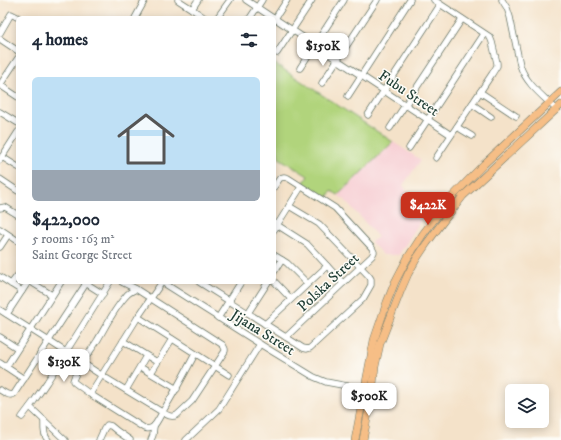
<!DOCTYPE html>
<html lang="en">
<head>
<meta charset="utf-8">
<style>
  :root { --surface:#fff; --page:#f2f2f3; --text:#1f2937; --muted:#747a83; --line:#e0e1e3; --accent:#c8321e }
  body { margin:0; font-family:"IM FELL DW Pica",serif; background:var(--page); color:var(--text); height:100vh; display:flex; flex-direction:column; font-size:15px; white-space:nowrap }
  * { box-sizing:border-box; margin:0 }
  p { font-size:13px; color:var(--muted) }
  .icon { flex:none; width:22px; height:22px; fill:none; stroke:currentColor; stroke-width:2; stroke-linecap:round; stroke-linejoin:round }
  .map { position:relative; flex:1; overflow:hidden }
  .side { position:absolute; left:16px; top:16px; width:260px; height:268px; display:flex; flex-direction:column; background:var(--surface); border-radius:6px; box-shadow:0 2px 10px #0003 }
  .side>* { flex:none }
  .tools { position:absolute; left:505px; top:384px; display:grid; gap:8px }
  .tools a { display:grid; place-items:center; width:44px; height:44px; border-radius:6px; background:var(--surface); box-shadow:0 2px 10px #0003; font-size:20px }
  .price { position:absolute; translate:-50% -34px; padding:0 9px; border-radius:8px; background:#fff; color:#222; font-size:13px; line-height:26px; filter:drop-shadow(0 1px 2px #0008) }
  .price::after { content:''; position:absolute; left:50%; top:24px; width:12px; height:9px; margin-left:-6px; background:inherit; clip-path:polygon(0 0,100% 0,50% 100%) }
  .price.on { background:var(--accent); color:#fff }
  ul { padding:0; list-style:none }
  li { display:grid; align-content:center; gap:8px; height:212px; padding:0 16px }
  li+li { border-top:1px solid var(--line) }
  li span { display:grid; place-items:center; height:124px; border-radius:6px; color:#555 }
  li>.icon { margin-inline-start:auto }
  span .icon { width:72px; height:72px; fill:#fffc; stroke-width:1 }
  li b { font-size:17px }
  h2 { display:flex; justify-content:space-between; align-items:center; height:48px; padding:0 16px; font-size:17px }
  .map>svg:first-child { display:block }
  .built { fill:#f7cfd4 }
  .green { fill:#b1d47c; stroke:#688858 }
  .lines { fill:none; stroke-linecap:round; stroke-linejoin:round }
  .minor-casing { stroke:#6a7768; stroke-width:7 }
  .major-casing { stroke:#6a7768; stroke-width:8 }
  .minor { stroke:#fff; stroke-width:5.5 }
  .major { stroke:#f6be86; stroke-width:7 }
  .labels { text-anchor:middle; stroke-width:3; stroke-linejoin:round; paint-order:stroke }
  .street-label { font-size:15px; fill:#1f3d34; stroke:#fdfcf7 }
</style>
</head>
<body>
<div class="map">
<svg width="561" height="440" viewBox="0 0 561 440">
  <rect width="100%" height="100%" fill="#fdfcf7"/>
  <filter id="ink" filterUnits="userSpaceOnUse"><feTurbulence type="fractalNoise" baseFrequency=".025" numOctaves="2"/><feDisplacementMap in="SourceGraphic" scale="8" xChannelSelector="R" yChannelSelector="G"/><feConvolveMatrix kernelMatrix="1 2 1 2 8 2 1 2 1" color-interpolation-filters="sRGB"/></filter>
  <filter id="wash" filterUnits="userSpaceOnUse"><feTurbulence type="fractalNoise" baseFrequency=".012" numOctaves="4" result="noise"/><feDisplacementMap in="SourceGraphic" scale="16" xChannelSelector="R" yChannelSelector="G"/><feGaussianBlur stdDeviation="0.9" result="paint"/><feColorMatrix in="noise" values="0 0 0 0 0 0 0 0 0 0 0 0 0 0 0 0 0 1.4 0 .05"/><feComposite in="paint" operator="in"/></filter>
  <g filter="url(#wash)">
    <rect width="100%" height="100%" fill="#f4e2c9"/>
    <!-- built -->
    <polygon class="built" points="393,142 421,160 403,185 423,217 399,255 383,255 371,242 378,237 345,200 338,195"/>
    <!-- green -->
    <polygon class="green" points="274,63 393,142 338,195 332,191 326,199 303,184 308,176 279,158 274,135"/>
  </g>
  <g filter="url(#ink)">
    <g class="lines">
      <defs>
        <g id="minor">
          <polyline points="178,0 195,11 205,18"/>
          <polyline points="246,0 273,18"/>
          <polyline points="434,0 490,37 492,42 497,63 497,66 492,74 436,158"/>
          <path d="M502,0L507,8L510,17L520,65C526,84 543,96 556,109"/>
          <polyline points="192,9 198,0"/>
          <polyline points="135,18 145,0"/>
          <polyline points="217,18 230,0"/>
          <polyline points="250,18 262,0"/>
          <polyline points="274,18 451,135"/>
          <polyline points="274,20 287,0"/>
          <polyline points="0,33 11,14 19,18"/>
          <polyline points="0,39 18,51"/>
          <polyline points="277,53 312,0"/>
          <polyline points="300,68 344,0"/>
          <polyline points="322,83 377,0"/>
          <polyline points="0,85 18,58"/>
          <polyline points="0,85 18,97"/>
          <polyline points="480,92 516,116"/>
          <polyline points="348,96 410,0"/>
          <polyline points="472,104 491,117"/>
          <polyline points="0,112 18,123"/>
          <polyline points="368,115 440,5"/>
          <polyline points="457,127 472,136"/>
          <polyline points="390,128 462,19"/>
          <polyline points="409,148 484,34"/>
          <polyline points="2,157 18,167"/>
          <polyline points="0,160 18,132"/>
          <polyline points="0,179 18,191"/>
          <polyline points="274,187 280,178 284,177 288,178 335,208 372,248 374,252 372,256 286,337"/>
          <polyline points="0,208 5,207 18,215"/>
          <polyline points="274,223 307,244 343,283"/>
          <polyline points="0,229 18,241"/>
          <polyline points="274,230 301,187"/>
          <polyline points="0,247 8,235"/>
          <polyline points="274,255 287,263 307,283"/>
          <polyline points="274,272 282,260"/>
          <polyline points="0,277 22,291"/>
          <polyline points="274,281 291,299"/>
          <polyline points="31,282 52,295"/>
          <polyline points="84,282 103,294"/>
          <polyline points="122,282 136,289"/>
          <polyline points="162,282 260,344 314,377 326,382 358,388 366,391"/>
          <polyline points="199,282 303,348 307,349 310,348 363,299 371,285 371,279 369,276 319,224 289,206"/>
          <polyline points="11,284 18,275"/>
          <path d="M0,310L49,341L101,375L162,412C167,415 171,418 177,415L192,401L225,351V349L223,345L136,289C132,291 128,293 126,296C114,309 106,326 97,341C92,349 74,373 73,381L75,383L90,394L144,428C147,429 150,429 153,427C157,423 160,416 163,411C175,392 185,373 195,354"/>
          <polyline points="248,313 268,282"/>
          <polyline points="7,314 28,282"/>
          <polyline points="138,317 229,375"/>
          <polyline points="218,318 241,282"/>
          <polyline points="265,324 327,266"/>
          <polyline points="0,337 17,348"/>
          <polyline points="123,341 157,362"/>
          <polyline points="0,363 24,379"/>
          <polyline points="6,367 61,282"/>
          <polyline points="140,367 177,389"/>
          <polyline points="151,373 172,339"/>
          <path d="M0,390C4,392 9,397 14,394L87,282"/>
          <polyline points="126,390 146,356"/>
          <polyline points="90,394 138,317 162,282"/>
          <polyline points="30,407 65,440"/>
          <polyline points="22,417 34,401 47,382 110,282"/>
          <path d="M44,420C44,427 43,435 48,440"/>
          <polyline points="99,440 104,429 107,425 111,426 117,431 130,440"/>
          <polyline points="151,440 153,435 154,426"/>
          <polyline points="186,440 219,409 260,344"/>
        </g>
        <g id="major">
          <polyline points="355,440 374,340 387,302 395,282 407,259 423,234 449,200 484,164 561,92"/>
          <polyline points="363,440 372,393 375,367 380,344 401,290 408,274 417,258 427,243 442,223 463,196 561,105"/>
        </g>
      </defs>
      <!-- minor casing -->
      <use href="#minor" class="minor-casing"/>
      <!-- major casing -->
      <use href="#major" class="major-casing"/>
      <!-- minor -->
      <use href="#minor" class="minor"/>
      <!-- major -->
      <use href="#major" class="major"/>
    </g>
  </g>
  <g class="labels">
    <!-- street labels -->
    <g class="street-label">
      <text transform="translate(409 93) rotate(34)" y="5">Fubu Street</text>
      <text transform="translate(328 282) rotate(-43)" y="5">Polska Street</text>
      <text transform="translate(263 332) rotate(32)" y="5">Jijana Street</text>
    </g>
  </g>
</svg>
<div class="tools">
<a><svg class="icon" aria-label="layers" viewBox="0 0 24 24"><path d="M12 4l9 5-9 5-9-5zM3 14l9 5 9-5"/></svg></a>
</div>
<b class="price" style="left:323px;top:67px">$150K</b>
<b class="price on" style="left:428px;top:226px">$422K</b>
<b class="price" style="left:64px;top:383px">$130K</b>
<b class="price" style="left:369px;top:417px">$500K</b>
<section class="side">
<h2>4 homes<svg class="icon" aria-label="filters" viewBox="0 0 24 24"><path d="M4 7h16M4 17h16"/><circle cx="9" cy="7" r="2"/><circle cx="15" cy="17" r="2"/></svg></h2>
<ul>
<li><span style="background:linear-gradient(#bfe0f5 75%,#9aa5b1 0)"><svg class="icon" aria-label="home" viewBox="0 0 24 24"><path d="M3 11l9-7 9 7M6 9v11h12V9"/></svg></span><div><b>$422,000</b><p>5 rooms · 163 m²</p><p>Saint George Street</p></div></li>
</ul>
</section>
</div>
</body>
</html>
